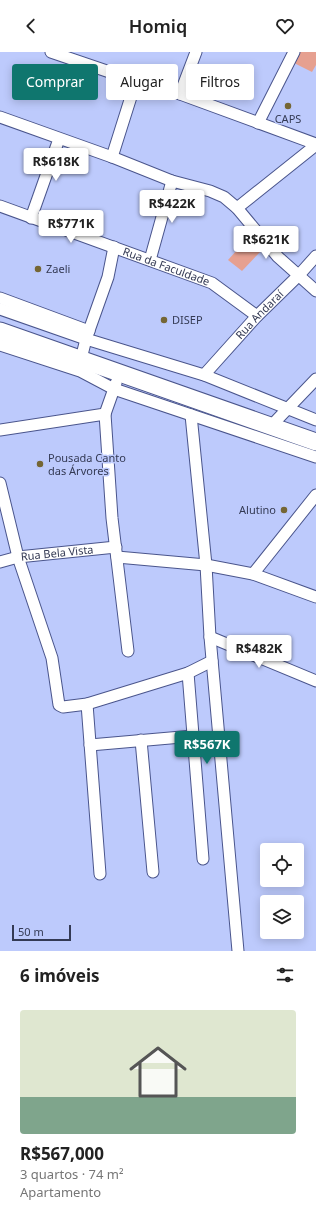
<!DOCTYPE html>
<html lang="pt">
<head>
<meta charset="utf-8">
<style>
  :root { --surface:#fff; --page:#f2f2f2; --text:#222; --muted:#767676; --line:#e0e0e0; --accent:#0f766e }
  body { margin:0; font-family:"Noto Sans",sans-serif; background:var(--page); color:var(--text); height:100vh; display:flex; flex-direction:column; font-size:15px; white-space:nowrap }
  * { box-sizing:border-box; margin:0 }
  p { font-size:13px; color:var(--muted) }
  .icon { flex:none; width:22px; height:22px; fill:none; stroke:currentColor; stroke-width:2; stroke-linecap:round; stroke-linejoin:round }
  .map { position:relative; height:899px; overflow:hidden }
  .sheet { display:flex; flex-direction:column; background:var(--surface); flex:1 }
  .sheet>* { flex:none }
  .guide { position:absolute; left:12px; top:12px; width:292px; height:36px; display:flex; gap:8px }
  .buttons { position:absolute; left:260px; top:791px; display:grid; gap:8px }
  .buttons a { display:grid; place-items:center; width:44px; height:44px; border-radius:4px; background:var(--surface); box-shadow:0 2px 10px #0003; font-size:20px }
  .scale { position:absolute; left:12px; bottom:10px; width:59px; box-sizing:border-box; padding-left:4px; border:2px solid #343a54; border-top:0; font-size:11px; line-height:14px; white-space:nowrap; color:#343a54; -webkit-text-stroke:3px #bdcafc; paint-order:stroke }
  .price { position:absolute; translate:-50% -34px; padding:0 9px; border-radius:4px; background:#fff; color:#222; font-size:13px; line-height:26px; filter:drop-shadow(0 1px 2px #0008) }
  .price::after { content:''; position:absolute; left:50%; top:24px; width:12px; height:9px; margin-left:-6px; background:inherit; clip-path:polygon(0 0,100% 0,50% 100%) }
  .price.selected { background:var(--accent); color:#fff }
  ul { padding:0; list-style:none }
  li { display:grid; align-content:center; gap:8px; height:212px; padding:0 20px }
  li+li { border-top:1px solid var(--line) }
  li span { display:grid; place-items:center; height:124px; border-radius:4px; color:#555 }
  li>.icon { margin-inline-start:auto }
  span .icon { width:72px; height:72px; fill:#fffc; stroke-width:1 }
  li b { font-size:17px }
  h2 { display:flex; justify-content:space-between; align-items:center; height:48px; padding:0 20px; font-size:17px }
  .tag { padding:0 14px; border-radius:4px; background:var(--surface); box-shadow:0 2px 10px #0003; font-size:14px; line-height:36px }
  .tag.selected { background:var(--accent); color:#fff }
  header { display:flex; justify-content:space-between; align-items:center; height:52px; padding:0 20px; background:var(--surface); font-size:18px; font-weight:600 }
  .map>svg:first-child { display:block }
  .green { fill:#e6a090 }
  .lines { fill:none; stroke-linecap:round; stroke-linejoin:round }
  .minor-casing { stroke:#4a558c; stroke-width:13 }
  .highway-casing { stroke:#4a558c; stroke-width:19 }
  .minor { stroke:#fff; stroke-width:11 }
  .highway { stroke:#fff; stroke-width:17 }
  .poi-dot { fill:#756634; stroke:#bdcafc; stroke-width:1.5 }
  .labels { text-anchor:middle; stroke-width:3; stroke-linejoin:round; paint-order:stroke }
  .poi-label { font-size:11px; fill:#343a54; stroke:#bdcafc; text-anchor:start }
  .street-label { font-size:11px; fill:#343a54; stroke:#bdcafc }
</style>
</head>
<body>
<header><svg class="icon" aria-label="back" viewBox="0 0 24 24"><path d="M15 5l-7 7 7 7"/></svg>Homiq<svg class="icon" aria-label="heart" viewBox="0 0 24 24"><path d="M12 20l-8-8c-3-5 5-10 8-4 3-6 11-1 8 4z"/></svg></header>
<div class="map">
<svg width="316" height="899" viewBox="0 0 316 899">
  <rect width="100%" height="100%" fill="#bdcafc"/>
  <!-- green -->
  <g class="green">
    <polygon points="299,0 316,0 316,13 312,20 294,11"/>
    <polygon points="247,187 261,199 242,219 228,208"/>
  </g>
  <g class="lines">
    <defs>
      <g id="minor">
        <polyline points="51,0 136,29 180,42 316,92"/>
        <polyline points="180,42 196,0"/>
        <polyline points="0,65 112,105 172,129 210,139 224,145 237,156 278,205 316,239"/>
        <polyline points="258,71 294,0"/>
        <polyline points="112,105 136,29"/>
        <path id="s1" d="M0,154L212,231L257,264"/>
        <polyline points="237,156 316,93"/>
        <polyline points="31,166 59,87"/>
        <polyline points="150,208 172,129"/>
        <polyline points="0,246 89,279"/>
        <polyline points="0,257 86,287 204,323 316,368"/>
        <polyline points="0,293 80,319 114,337 316,405"/>
        <polyline points="81,307 86,287 108,225 114,195"/>
        <path id="s2" d="M204,323L257,264L299,223L316,204"/>
        <polyline points="105,362 112,466 128,599"/>
        <polyline points="191,363 206,513 210,585 238,899"/>
        <polyline points="271,374 316,327"/>
        <polyline points="0,378 105,362 116,331"/>
        <polyline points="0,431 18,505 52,606 59,653 63,655 87,652 188,621 212,609"/>
        <polyline points="117,505 206,513 253,522 316,545"/>
        <path id="s3" d="M0,510L18,505L116,495"/>
        <polyline points="253,522 316,443"/>
        <polyline points="210,585 316,629"/>
        <polyline points="188,621 203,807"/>
        <polyline points="87,652 100,822"/>
        <polyline points="141,688 153,820"/>
        <polyline points="90,693 193,684"/>
      </g>
      <polyline id="highway" points="0,279 316,390"/>
    </defs>
    <!-- minor casing -->
    <use href="#minor" class="minor-casing"/>
    <!-- highway casing -->
    <use href="#highway" class="highway-casing"/>
    <!-- minor -->
    <use href="#minor" class="minor"/>
    <!-- highway -->
    <use href="#highway" class="highway"/>
  </g>
  <!-- markers -->
  <g class="poi-dot">
    <circle cx="288" cy="54" r="4"/>
    <circle cx="38" cy="217" r="4"/>
    <circle cx="164" cy="268" r="4"/>
    <circle cx="40" cy="412" r="4"/>
    <circle cx="284" cy="458" r="4"/>
  </g>
  <g class="labels">
    <!-- poi labels -->
    <g class="poi-label">
      <text x="288" y="71" text-anchor="middle">CAPS</text>
      <text x="46" y="221">Zaeli</text>
      <text x="172" y="272">DISEP</text>
      <text x="48" y="410">Pousada Canto<tspan x="48" dy="13">das Árvores</tspan></text>
      <text x="276" y="462" text-anchor="end">Alutino</text>
    </g>
    <!-- street labels -->
    <g class="street-label">
      <text dy="4" stroke="none"><textPath href="#s1" startOffset="177">Rua da Faculdade</textPath></text>
      <text dy="4" stroke="none"><textPath href="#s2" startOffset="82">Rua Andaraí</textPath></text>
      <text dy="4" stroke="none"><textPath href="#s3" startOffset="58">Rua Bela Vista</textPath></text>
    </g>
  </g>
</svg>
<div class="buttons">
<a><svg class="icon" aria-label="locate" viewBox="0 0 24 24"><circle cx="12" cy="12" r="6"/><path d="M12 2v4M12 18v4M2 12h4M18 12h4"/></svg></a>
<a><svg class="icon" aria-label="layers" viewBox="0 0 24 24"><path d="M12 4l9 5-9 5-9-5zM3 14l9 5 9-5"/></svg></a>
</div>
<div class="scale">50 m</div>
<b class="price" style="left:56px;top:130px">R$618K</b>
<b class="price" style="left:172px;top:172px">R$422K</b>
<b class="price" style="left:71px;top:192px">R$771K</b>
<b class="price" style="left:266px;top:208px">R$621K</b>
<b class="price" style="left:259px;top:617px">R$482K</b>
<b class="price selected" style="left:207px;top:713px">R$567K</b>
<div class="guide">
<a class="tag selected">Comprar</a>
<a class="tag">Alugar</a>
<a class="tag">Filtros</a>
</div>
</div>
<section class="sheet">
<h2>6 imóveis<svg class="icon" aria-label="filters" viewBox="0 0 24 24"><path d="M4 7h16M4 17h16"/><circle cx="9" cy="7" r="2"/><circle cx="15" cy="17" r="2"/></svg></h2>
<ul>
<li><span style="background:linear-gradient(#dfe7d0 70%,#7fa58c 0)"><svg class="icon" aria-label="home" viewBox="0 0 24 24"><path d="M3 11l9-7 9 7M6 9v11h12V9"/></svg></span><div><b>R$567,000</b><p>3 quartos · 74 m²</p><p>Apartamento</p></div></li>
</ul>
</section>
</body>
</html>
